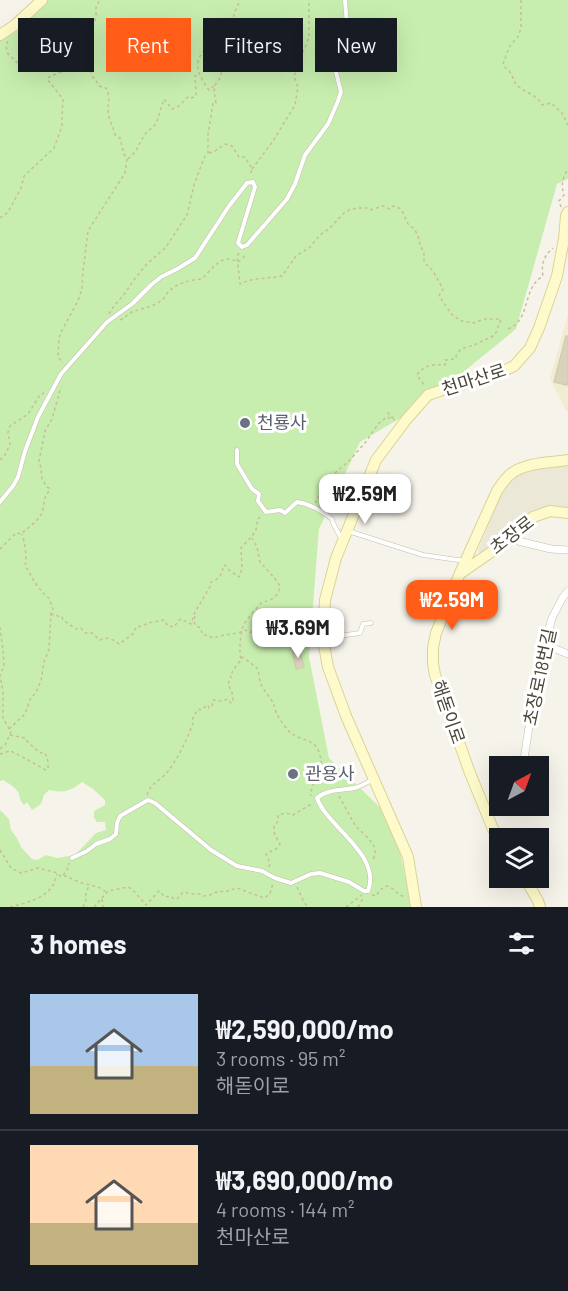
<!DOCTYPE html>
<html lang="en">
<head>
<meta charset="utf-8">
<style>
  :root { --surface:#171b24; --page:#20242c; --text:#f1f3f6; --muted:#9ea1a6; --line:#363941; --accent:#ff5d18 }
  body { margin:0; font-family:Barlow,"Noto Sans KR",sans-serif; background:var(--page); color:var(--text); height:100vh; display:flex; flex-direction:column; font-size:22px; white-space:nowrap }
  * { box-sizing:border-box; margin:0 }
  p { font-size:20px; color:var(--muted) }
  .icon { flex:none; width:33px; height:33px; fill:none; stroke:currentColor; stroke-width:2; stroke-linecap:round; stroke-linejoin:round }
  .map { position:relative; height:907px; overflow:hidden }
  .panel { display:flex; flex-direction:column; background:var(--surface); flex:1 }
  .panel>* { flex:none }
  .guide { position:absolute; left:18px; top:18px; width:532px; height:54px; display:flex; gap:12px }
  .needle { width:39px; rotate:41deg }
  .controls { position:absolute; left:489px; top:756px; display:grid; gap:12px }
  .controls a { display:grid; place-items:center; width:60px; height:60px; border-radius:0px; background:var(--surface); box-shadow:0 6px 24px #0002; font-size:30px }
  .price { position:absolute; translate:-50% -51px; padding:0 14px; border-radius:12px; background:#fff; color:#222; font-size:20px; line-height:39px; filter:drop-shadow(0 2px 3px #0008) }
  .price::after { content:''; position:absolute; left:50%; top:36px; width:18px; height:14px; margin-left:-9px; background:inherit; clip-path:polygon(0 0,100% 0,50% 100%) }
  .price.on { background:var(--accent); color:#fff }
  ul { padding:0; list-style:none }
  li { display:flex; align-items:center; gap:18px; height:150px; padding:0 30px }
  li+li { border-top:2px solid var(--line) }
  li span { display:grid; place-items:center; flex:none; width:168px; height:120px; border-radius:0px; color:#555 }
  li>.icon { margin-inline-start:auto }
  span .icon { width:72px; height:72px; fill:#fffc; stroke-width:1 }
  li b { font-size:26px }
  h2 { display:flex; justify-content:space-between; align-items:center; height:72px; padding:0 30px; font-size:26px }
  .chip { padding:0 21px; border-radius:0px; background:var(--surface); box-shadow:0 6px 24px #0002; font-size:21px; line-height:54px }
  .chip.on { background:var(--accent); color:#fff }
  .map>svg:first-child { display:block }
  .residential { fill:#ebe8d7 }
  .education { fill:#f1edd2 }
  .green { fill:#c8eeaf }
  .building { fill:#d9d3be; stroke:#d5ccb0; stroke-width:1.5 }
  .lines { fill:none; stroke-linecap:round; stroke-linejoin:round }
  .lane-casing { stroke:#c3beab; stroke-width:5 }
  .street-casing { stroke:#c3beab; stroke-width:8 }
  .secondary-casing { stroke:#dbd395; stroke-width:12 }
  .path { stroke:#c7bd9b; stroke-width:1.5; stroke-dasharray:3 3; stroke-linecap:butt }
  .lane { stroke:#fff; stroke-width:4 }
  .street { stroke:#fff; stroke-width:7 }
  .secondary { stroke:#fffacb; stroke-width:10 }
  .worship-dot { fill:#6b7280; stroke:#fff; stroke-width:2 }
  .labels { text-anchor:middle; stroke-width:6; stroke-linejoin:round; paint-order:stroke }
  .street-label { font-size:18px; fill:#4b4637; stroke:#fff }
  .worship-label { font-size:18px; fill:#5b616d; stroke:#fff; text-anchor:start }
</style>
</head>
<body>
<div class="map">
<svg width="568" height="907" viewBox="0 0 568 907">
  <rect width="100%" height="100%" fill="#f6f4ea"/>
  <!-- residential -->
  <polygon class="residential" points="568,465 568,509 552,507 537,509 527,515 481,554 478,550 505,485 513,478 526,472 558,466"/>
  <!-- education -->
  <polygon class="education" points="568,314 568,411 566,411 550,379"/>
  <!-- green -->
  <path class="green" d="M38,0H568V179L557,184L516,329L424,404L360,442L319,529L309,657L329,758L394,821L411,907H0V810L9,819L11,830L17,838L21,847L32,859L37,860L46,855L57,858L75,855L96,833L106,830L105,822H97L94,818V811L105,805V800L93,789L82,782C70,792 63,793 49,790L44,795L41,804L32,810L27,802L24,805C19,800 21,798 18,792C15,787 8,783 3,780L0,781V40Z"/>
  <!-- building -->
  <g class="building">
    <polygon points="566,336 568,336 568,380 567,385 554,382"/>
    <polygon points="299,648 304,667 296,669 292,649"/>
  </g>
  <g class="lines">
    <defs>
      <g id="lane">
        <path d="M237,450V464L252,489L259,494L258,501L266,512L280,510L285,513L297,502C311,504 321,510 332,519L333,523L342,540"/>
        <polyline points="0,502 13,486 18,477 25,451 38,417 61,374 107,322 132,304 151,285 161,277 177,269 195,258 229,206 247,183 253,182 255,187 238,243 242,247 247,245 287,199 295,184 305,155 328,124 338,101 341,92 335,68 335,56 347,26 345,0"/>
        <polyline points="348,531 423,555 465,561"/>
        <polyline points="324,638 360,633 363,624 371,623"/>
        <path d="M72,858L87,851L96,844L110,839L116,834L117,823L120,816L148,800L155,803L211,850L237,866L262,871L275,878L291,883L311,874L320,873L349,882L364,891H368C382,855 327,827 317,798C328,788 345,791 358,787C363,785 367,783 371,780"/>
      </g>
      <g id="street">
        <polyline points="510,539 551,549 568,550"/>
        <polyline points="546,645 568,654"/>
        <polyline points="523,766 537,674 552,618 563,597 568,591"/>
      </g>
      <g id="secondary">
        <polyline points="0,35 15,25 42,0"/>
        <polyline points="461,573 510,539 522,525 533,517 550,511 568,513"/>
        <path d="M500,838L493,829L470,773L435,675L433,663V648L436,633L460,573L497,491C501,485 506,477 512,473C528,462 550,463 568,460"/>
        <polyline points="525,878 538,901 540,907"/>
        <polyline points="416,907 408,857 346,716 328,667 323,640 325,600 336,558 376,460 406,420 428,395 451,387 488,378 514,366 530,348 539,328 557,276 564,239 566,216 568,212"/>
      </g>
    </defs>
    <!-- lane casing -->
    <use href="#lane" class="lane-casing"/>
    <!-- street casing -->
    <use href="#street" class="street-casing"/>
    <!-- secondary casing -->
    <use href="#secondary" class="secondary-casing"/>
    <!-- path -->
    <g class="path">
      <path d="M521,0V28L518,37L511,44L508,50L503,64C504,67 507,69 509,71C514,77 513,83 519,87C528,94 537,95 542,105L551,103L562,113L568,125"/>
      <path d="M8,41L6,46L8,54L24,69H29L33,65L36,66L38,63C45,65 54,67 60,62L64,66L70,61L75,59C79,62 86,64 89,68C91,70 91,75 93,77C95,80 98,83 99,86L106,88C112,99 106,105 109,117C110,123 114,128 115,135L120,138L124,154L127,159L125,173L88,231L83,271L82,288L78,301L61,332L59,339L58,357L63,363"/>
      <path d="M214,86L209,90C197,74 191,59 210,46C218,48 222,53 223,62"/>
      <polyline points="209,153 215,151 225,144 232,146 239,157 245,157 252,169 250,176"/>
      <polyline points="128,159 135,152 145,134 156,124 164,99 172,109 179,106 188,97 190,98 195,97 196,94 195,76 200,74"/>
      <polyline points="252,169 273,141 295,105 298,87 294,76 309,37 309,0"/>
      <path d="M561,207L559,201L564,195C561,186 562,178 568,169"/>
      <path d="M0,218L6,214L11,207L21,188L24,176L54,148L62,126V118L63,99L47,79C52,74 55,75 61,72C71,66 77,60 81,48L80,43C87,36 95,25 96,15C96,6 95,8 100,0"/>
      <path d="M239,253L237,257L240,284C253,277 268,279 282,276L296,256L309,248L320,235L330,228L344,213L351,209L359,208H367L370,210L383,206L390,209L393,206L399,208L402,211L408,224L414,229L418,235L420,245L424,253V262L433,271L443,289L439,296L453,316L462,321L473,323L485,319H501L495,335L474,345L461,349L457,354L455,359L445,360V365C433,364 424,365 417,375L425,386"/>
      <polyline points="109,314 114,306 126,292 133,281 146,265 166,247 187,215 194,185 204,158 208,153 208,135 213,103 216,103 214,92 215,85 220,78 226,56 226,47 232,31 234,14 240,0"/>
      <path d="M120,320C125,318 128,314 132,312C142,308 150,308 159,302C164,300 166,294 169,291C178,283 189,280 201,279C213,270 220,252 238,262L246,255"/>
      <path d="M508,329C528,321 524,297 535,283C537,280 540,278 543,276C541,263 544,256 553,248"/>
      <polyline points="388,412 389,415 396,420"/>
      <polyline points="0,460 5,455 10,444 8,432 10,426 28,414 40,395 44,393"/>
      <polyline points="315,503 328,481 337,471 347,463 365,443 379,423 387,417 395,420"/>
      <path d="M0,549L16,533L21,534C27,528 38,522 42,513C45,504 42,498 50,490L49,488L47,487L42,479L41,468L39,461L45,431L52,419L61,387"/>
      <path d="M51,615L55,614L59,617H62L63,620L76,629L81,628L85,633H92L100,640C107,636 114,640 119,644L134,633L136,627L142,626L148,623L164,620L168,626L174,627L179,620L181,619L191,624L195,612L211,585V582C218,580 223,574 223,566L225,565L229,570L239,577L242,569L241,548C248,539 259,533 257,520L261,516V514"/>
      <path d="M195,616L194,622L196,626L201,628L202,634L214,638C224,634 236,635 245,630L250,632L269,633L271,638L270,643L280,644L286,642H295L314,637"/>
      <polyline points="0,627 3,650 4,666 0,675 3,691 3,718 11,732 5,745 0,749"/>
      <path d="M241,657L244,658L257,668C259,672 259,677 260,681C262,689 268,694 272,701C275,705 273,705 275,709C277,716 283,724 287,729C295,741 314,737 319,752C327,776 310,779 311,796"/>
      <path d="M9,729L25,714L31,697L35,694L41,681L44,662L49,649L51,612L53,609L49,598L46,596C43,592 39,589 36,584C32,579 30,572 25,566C27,557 25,543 22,534"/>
      <path d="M10,735L25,738C29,744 35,749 41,753L43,752C49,756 48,764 48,771"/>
      <path d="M0,754C2,754 8,751 10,751C12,751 43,768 47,771"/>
      <path d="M147,795C150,783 162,780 169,770C179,756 187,740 193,723C191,717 196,713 199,709L200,710L208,705L209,708L212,706L213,700L222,701L228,699L231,703L233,701L232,692L228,684L231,678L230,674L232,673L233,670L241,660C239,649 240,637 243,626C244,622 257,608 261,603C271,600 278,598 280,586L276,580L260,562L257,547L252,538"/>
      <path d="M339,796L356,827C359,829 361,831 364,834C373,843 379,849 372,862"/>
      <path d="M0,850L11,868L21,873L38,868L57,873L60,876L62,875C68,876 71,879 77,881C87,886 97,884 106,892"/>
      <path d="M269,867L270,863L266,854L276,849L280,844C277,839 273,833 274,827C276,822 279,823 278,815L286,813L293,815L313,803"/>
      <polyline points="63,875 67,871 69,863"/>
      <polyline points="297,887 305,904 309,907"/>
      <path d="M372,895L376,896L380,890L386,886C396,888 395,895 406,897"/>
      <polyline points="102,899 103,907"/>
      <path d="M10,907C25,903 41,900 51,888C55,884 55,879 57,874"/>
      <polyline points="83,907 86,901 85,897 89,885"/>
      <polyline points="94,907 108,891 128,887 132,889 146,905 159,891 165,897 170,896 174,899 177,899 183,892 193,894 199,894 204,896 210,895 219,891 224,892 237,888 264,898 270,894 273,883"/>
      <polyline points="346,907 362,895"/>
      <polyline points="358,907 364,897"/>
    </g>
    <!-- lane -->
    <use href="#lane" class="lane"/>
    <!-- street -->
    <use href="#street" class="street"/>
    <!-- secondary -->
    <use href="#secondary" class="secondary"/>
  </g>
  <!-- markers -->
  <g class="worship-dot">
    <circle cx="245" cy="423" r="6"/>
    <circle cx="293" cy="774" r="6"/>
  </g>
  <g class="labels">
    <!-- street labels -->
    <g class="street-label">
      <text transform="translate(474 380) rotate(-18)" y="6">천마산로</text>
      <text transform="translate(512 535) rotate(-38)" y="6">초장로</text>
      <text transform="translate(540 677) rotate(-78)" y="6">초장로18번길</text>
      <text transform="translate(448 712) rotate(71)" y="6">해돋이로</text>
    </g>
    <!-- worship labels -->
    <g class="worship-label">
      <text x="257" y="429">천룡사</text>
      <text x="305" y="780">관용사</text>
    </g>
  </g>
</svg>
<div class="controls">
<a><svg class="needle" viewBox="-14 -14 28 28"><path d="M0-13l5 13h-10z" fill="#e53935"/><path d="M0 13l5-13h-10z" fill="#9ea1a6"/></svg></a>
<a><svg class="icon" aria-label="layers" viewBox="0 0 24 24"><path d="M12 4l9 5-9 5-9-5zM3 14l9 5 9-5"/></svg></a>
</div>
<b class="price" style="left:365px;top:525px">₩2.59M</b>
<b class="price on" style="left:452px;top:631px">₩2.59M</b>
<b class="price" style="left:298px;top:659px">₩3.69M</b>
<div class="guide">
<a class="chip">Buy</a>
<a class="chip on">Rent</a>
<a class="chip">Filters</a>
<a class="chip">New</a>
</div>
</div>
<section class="panel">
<h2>3 homes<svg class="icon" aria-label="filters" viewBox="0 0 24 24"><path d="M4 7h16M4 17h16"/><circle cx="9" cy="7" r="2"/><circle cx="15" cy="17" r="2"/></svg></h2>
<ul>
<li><span style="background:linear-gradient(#a9c7e8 60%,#c2b280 0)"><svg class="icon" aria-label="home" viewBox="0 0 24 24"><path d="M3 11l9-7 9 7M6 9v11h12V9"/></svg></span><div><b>₩2,590,000/mo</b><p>3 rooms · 95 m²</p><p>해돋이로</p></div></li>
<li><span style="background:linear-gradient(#ffd9b3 65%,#c2b280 0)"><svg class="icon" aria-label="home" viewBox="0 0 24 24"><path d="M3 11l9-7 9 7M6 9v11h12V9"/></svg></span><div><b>₩3,690,000/mo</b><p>4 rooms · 144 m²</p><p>천마산로</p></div></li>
</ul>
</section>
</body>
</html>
